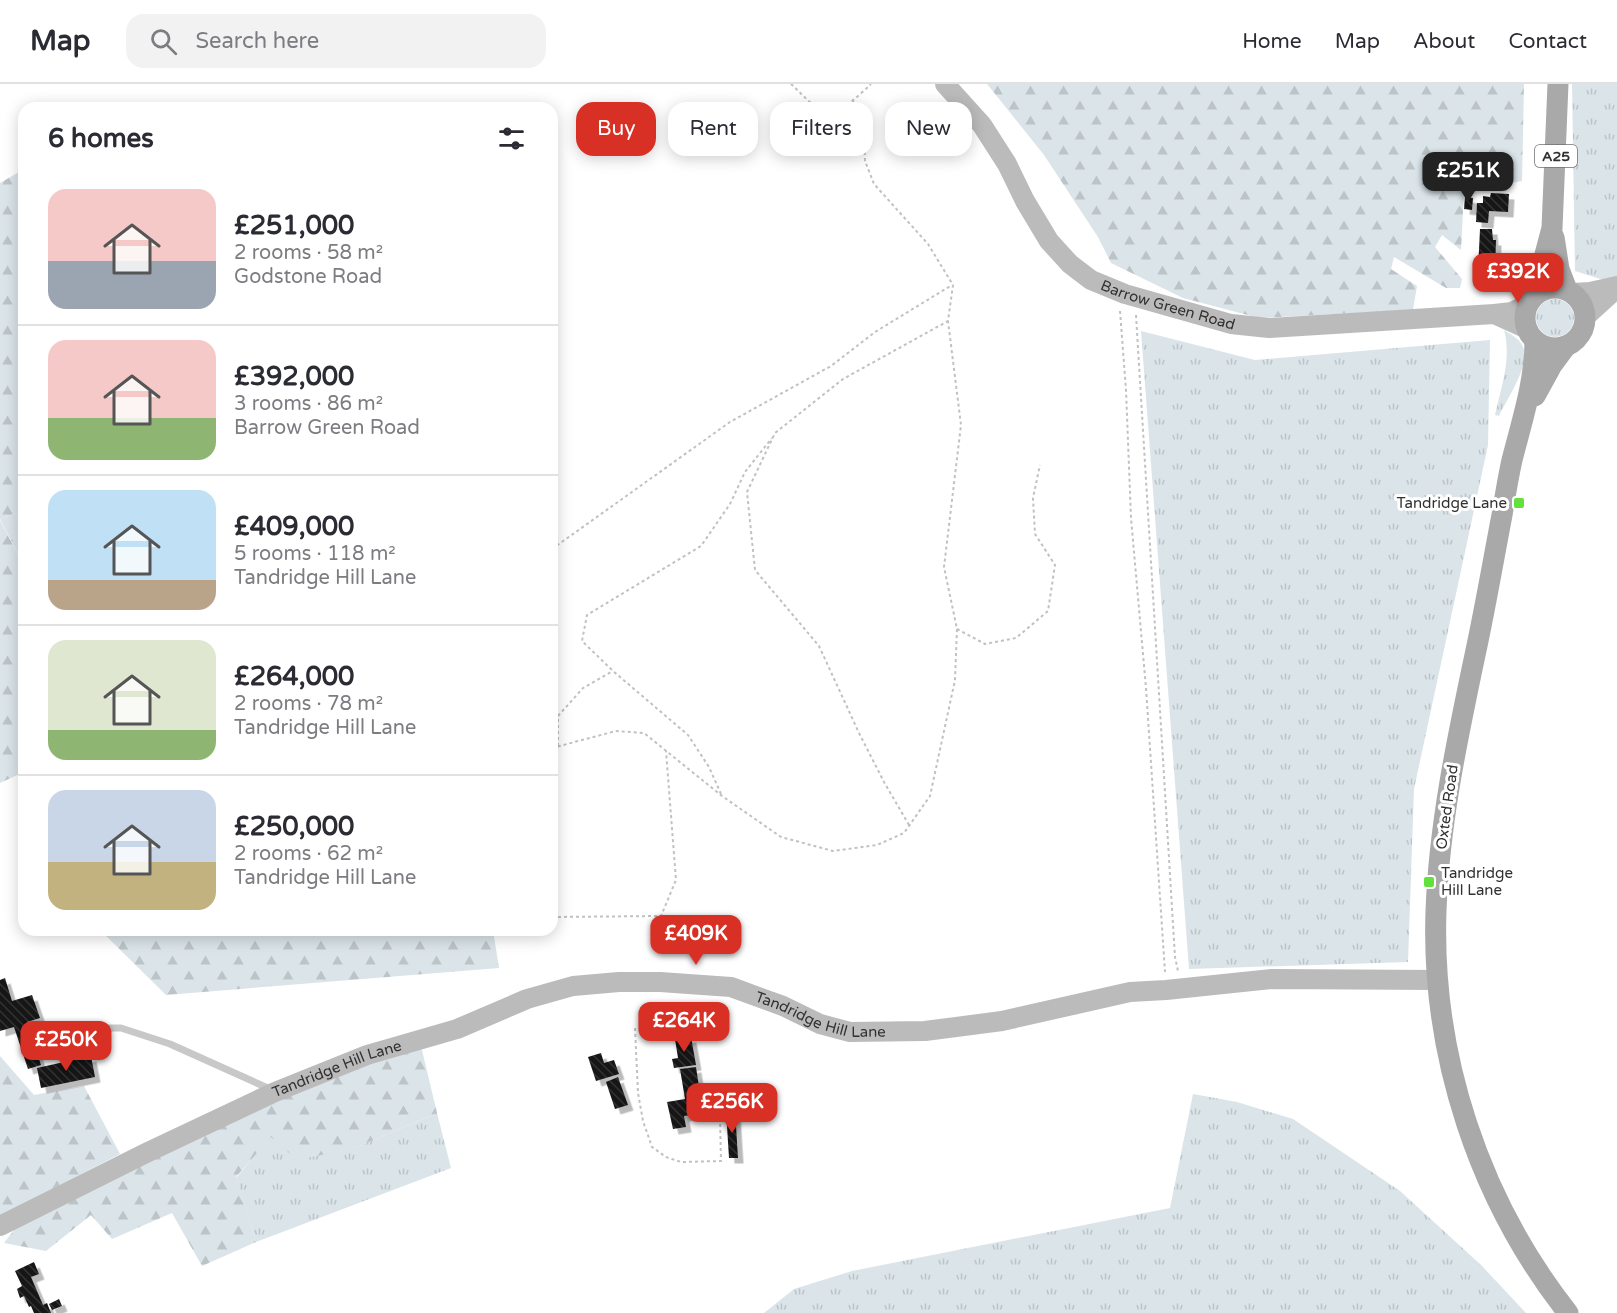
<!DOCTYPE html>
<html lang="en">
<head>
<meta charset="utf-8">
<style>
  :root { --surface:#fff; --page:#f2f2f3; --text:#2b2b33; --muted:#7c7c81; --line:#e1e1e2; --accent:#d93025 }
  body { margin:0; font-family:"Varela Round",sans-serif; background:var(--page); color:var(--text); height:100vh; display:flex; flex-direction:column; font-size:22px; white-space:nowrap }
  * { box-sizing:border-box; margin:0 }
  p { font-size:20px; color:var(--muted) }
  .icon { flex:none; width:33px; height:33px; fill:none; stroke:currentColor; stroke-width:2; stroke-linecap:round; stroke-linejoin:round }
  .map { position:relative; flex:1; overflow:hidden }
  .sheet { position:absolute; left:18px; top:18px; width:540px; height:834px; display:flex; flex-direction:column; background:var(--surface); border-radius:18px; box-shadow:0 3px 15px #0003 }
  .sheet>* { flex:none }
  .hud { position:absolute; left:576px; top:18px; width:570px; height:54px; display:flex; gap:12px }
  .price { position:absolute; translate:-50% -51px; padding:0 14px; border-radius:12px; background:var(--accent); color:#fff; font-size:20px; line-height:39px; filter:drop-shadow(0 2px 3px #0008) }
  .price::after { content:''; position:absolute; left:50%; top:36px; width:18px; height:14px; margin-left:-9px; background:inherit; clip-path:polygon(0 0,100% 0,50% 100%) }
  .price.current { background:#222; color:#fff }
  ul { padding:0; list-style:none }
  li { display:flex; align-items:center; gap:18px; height:150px; padding:0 30px }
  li+li { border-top:2px solid var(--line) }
  li span { display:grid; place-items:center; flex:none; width:168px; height:120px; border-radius:18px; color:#555 }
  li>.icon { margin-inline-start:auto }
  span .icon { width:72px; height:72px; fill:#fffc; stroke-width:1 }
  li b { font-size:26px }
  h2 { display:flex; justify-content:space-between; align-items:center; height:72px; padding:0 30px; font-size:26px }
  .chip { padding:0 21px; border-radius:18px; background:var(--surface); box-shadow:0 3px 15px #0003; font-size:21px; line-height:54px }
  .chip.current { background:var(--accent); color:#fff }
  header { display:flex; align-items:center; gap:36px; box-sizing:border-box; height:84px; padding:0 30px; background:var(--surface); border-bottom:2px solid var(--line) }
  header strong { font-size:28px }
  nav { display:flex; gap:33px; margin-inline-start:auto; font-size:21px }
  .search { width:420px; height:54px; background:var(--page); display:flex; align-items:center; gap:15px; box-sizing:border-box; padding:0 21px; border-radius:18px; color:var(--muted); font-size:22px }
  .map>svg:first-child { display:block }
  .grass { fill:url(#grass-tufts) }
  .forest { fill:url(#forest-firs) }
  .building { fill:url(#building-back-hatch); filter:url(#shadow) }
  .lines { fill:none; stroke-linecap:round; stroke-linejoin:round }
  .path { stroke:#c1c1c1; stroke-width:2; stroke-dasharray:3 3; stroke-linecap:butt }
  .lane { stroke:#c8c8c8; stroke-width:7 }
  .secondary { stroke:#bbb; stroke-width:20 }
  .primary { stroke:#a9a9a9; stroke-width:21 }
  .poi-dot { fill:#62e03c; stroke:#fff; stroke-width:2 }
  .labels { text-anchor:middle; stroke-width:6; stroke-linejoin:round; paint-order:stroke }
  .shield { fill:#fff; stroke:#6f6f6f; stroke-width:1.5 }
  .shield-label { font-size:14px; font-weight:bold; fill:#313131 }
  .street-label { font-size:15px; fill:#313131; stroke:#fff }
  .poi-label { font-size:15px; fill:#313131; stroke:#fff; text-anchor:end }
</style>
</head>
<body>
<header>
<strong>Map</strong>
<div class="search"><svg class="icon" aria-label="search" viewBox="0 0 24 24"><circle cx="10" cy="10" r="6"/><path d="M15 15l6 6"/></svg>Search here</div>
<nav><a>Home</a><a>Map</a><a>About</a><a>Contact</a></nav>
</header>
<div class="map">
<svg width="1617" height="1229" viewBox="0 0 1617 1229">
  <defs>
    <pattern id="grass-tufts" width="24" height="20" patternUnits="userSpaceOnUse" patternTransform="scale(1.5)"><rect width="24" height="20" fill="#dae4e9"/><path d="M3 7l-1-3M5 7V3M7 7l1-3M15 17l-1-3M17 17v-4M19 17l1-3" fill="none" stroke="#bcc4c8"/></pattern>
    <pattern id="forest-firs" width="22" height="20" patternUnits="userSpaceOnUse" patternTransform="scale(1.5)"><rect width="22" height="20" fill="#dae4e9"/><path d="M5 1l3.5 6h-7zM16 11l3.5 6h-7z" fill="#bcc4c8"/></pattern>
    <pattern id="building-back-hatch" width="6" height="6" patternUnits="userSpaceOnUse" patternTransform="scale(1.5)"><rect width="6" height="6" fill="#181818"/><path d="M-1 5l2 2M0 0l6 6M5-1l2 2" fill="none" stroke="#313131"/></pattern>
    <filter id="shadow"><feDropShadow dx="5.5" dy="5.5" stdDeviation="0" flood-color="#0004"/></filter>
  </defs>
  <rect width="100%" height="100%" fill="#fff"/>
  <!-- grass -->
  <g class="grass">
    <polygon points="1572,0 1617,0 1617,194 1607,197 1575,187"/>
    <circle cx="1555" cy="234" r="19"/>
    <path d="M1504,246C1512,251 1522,256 1524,266C1528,285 1507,315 1499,332L1495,331C1501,303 1512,274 1504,246Z"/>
    <polygon points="1141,247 1255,276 1490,256 1488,361 1414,705 1408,878 1189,885"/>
    <polygon points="24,427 24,482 0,435"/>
    <polygon points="1193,1010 1237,1018 1293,1035 1400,1107 1481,1181 1526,1229 764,1229 794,1205 852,1187 1170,1124"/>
    <polygon points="437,1029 451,1084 256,1158 236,1094 271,1052 355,1064"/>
  </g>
  <!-- forest -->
  <g class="forest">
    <polygon points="987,0 1524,0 1522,97 1464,108 1461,166 1442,151 1435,163 1462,195 1460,204 1446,204 1394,173 1391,185 1417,202 1413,226 1259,234 1183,214 1111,179 1098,153 1044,71"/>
    <polygon points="24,85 24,427 0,435 0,99"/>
    <polygon points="0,436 24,482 24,688 0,699"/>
    <polygon points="100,846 493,846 499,884 166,911"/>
    <polygon points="421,962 437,1029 355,1064 297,1076 271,1053 236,1093 256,1158 202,1182 172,1129 112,1155 91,1131 46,1167 4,1159 20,1138 185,1059 368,976"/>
    <polygon points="0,972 34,1011 84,1002 120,1070 0,1132"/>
  </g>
  <!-- building -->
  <g class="building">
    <polygon points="1491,109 1509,110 1508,128 1489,127 1488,139 1476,138 1477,119 1483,119 1483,112 1490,113"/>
    <polygon points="1465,113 1473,114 1472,126 1464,125"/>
    <polygon points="1480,145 1492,145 1493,156 1496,156 1495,188 1478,187"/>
    <polygon points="5,894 12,917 32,911 40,934 27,938 41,981 28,985 14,943 0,947 0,896"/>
    <polygon points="691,953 696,981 674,984 672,975 678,974 675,955"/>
    <polygon points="601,969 604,979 614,976 619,990 596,997 588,973"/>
    <polygon points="91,972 95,993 41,1004 37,984"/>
    <polygon points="696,983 703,1029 684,1032 686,1043 673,1045 667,1018 685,1015 680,985"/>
    <polygon points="618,993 628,1021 615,1025 606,998"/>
    <polygon points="726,1026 735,1026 738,1074 729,1074"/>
    <polygon points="34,1178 39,1190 31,1193 43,1221 47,1219 51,1229 34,1229 31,1222 29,1223 24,1212 20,1214 17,1205 22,1202 15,1187"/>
    <polygon points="59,1215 62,1222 52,1226 49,1220"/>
  </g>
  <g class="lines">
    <!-- path -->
    <g class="path">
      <path d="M791,0C799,7 808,18 817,23C838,34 857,13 871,0"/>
      <polyline points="1120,227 1126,306 1131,434 1146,604 1165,888"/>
      <polyline points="1136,231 1175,873 1178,887"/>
      <polyline points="552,465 730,338 831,282 875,248 952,201"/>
      <polyline points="957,545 985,560 1016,554 1048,527 1055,481 1035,450 1033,414 1040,381"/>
      <polyline points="558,662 558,632 583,604 613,587"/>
      <polyline points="552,664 616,647 644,649 722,712 781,753 833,767 877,761 904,749 930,712 955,596 957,545 944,483 961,341 948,237 953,201 928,160 874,100 865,77 864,45 853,17"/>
      <polyline points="721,710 709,683 688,651 613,587 582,557 587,531 701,462 730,420 745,388 772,354"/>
      <polyline points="909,741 884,698 859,649 819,562 755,486 747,408 775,349 843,295 948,237"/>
      <polyline points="552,833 661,832 676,796 666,667"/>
      <polyline points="635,944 638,1009 643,1037 652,1063 666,1073 681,1078 721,1077 720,1034"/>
    </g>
    <!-- lane -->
    <polyline class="lane" points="49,954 101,944 121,944 170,960 270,1005"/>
    <!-- secondary -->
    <g class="secondary">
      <path id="s1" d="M945,0L982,41L1007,80L1025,117L1049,157L1070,180L1091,196L1125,210L1231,240L1269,244L1494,230L1512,228L1528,220"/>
      <polyline points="1572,209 1590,208 1617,202"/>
      <polyline points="1494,230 1527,245"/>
      <polyline points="1585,233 1617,204"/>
      <path id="s2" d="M0,1142L146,1069L275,1008L367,971L457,945L527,915L573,902L619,898H660L731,903L783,922L820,940L850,948L925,947L1002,937L1130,908L1166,906L1272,895L1437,896"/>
    </g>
    <!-- primary -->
    <g class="primary">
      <polyline points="1554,153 1559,185 1567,206"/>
      <circle cx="1555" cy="234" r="30"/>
      <polyline points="1534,212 1552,144 1558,0"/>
      <path d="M1535,257C1535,297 1522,337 1512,376C1508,394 1505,413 1502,431C1493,478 1485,525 1475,571C1457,656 1439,741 1436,827C1431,971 1479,1116 1568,1229"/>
      <polyline points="1535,312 1552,281 1566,262"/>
    </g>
  </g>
  <!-- markers -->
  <g class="poi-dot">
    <rect x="1513" y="413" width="12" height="12" rx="3"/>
    <rect x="1423" y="792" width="12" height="12" rx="3"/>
  </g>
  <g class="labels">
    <!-- shield labels -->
    <rect class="shield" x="1535" y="61" width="42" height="22" rx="4.5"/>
    <g class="shield-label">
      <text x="1556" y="77">A25</text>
    </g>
    <!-- street labels -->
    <g class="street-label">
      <text dy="5" stroke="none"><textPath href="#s1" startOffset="328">Barrow Green Road</textPath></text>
      <text transform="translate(1447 723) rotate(-82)" y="5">Oxted Road</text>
      <text dy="5" stroke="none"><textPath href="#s2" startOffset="876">Tandridge Hill Lane</textPath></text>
      <text dy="5" stroke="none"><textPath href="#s2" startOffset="372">Tandridge Hill Lane</textPath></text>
    </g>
    <!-- poi labels -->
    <g class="poi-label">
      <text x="1507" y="424">Tandridge Lane</text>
      <text x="1441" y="794" text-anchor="start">Tandridge<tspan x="1441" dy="17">Hill Lane</tspan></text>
    </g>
  </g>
</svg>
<b class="price current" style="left:1468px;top:119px">£251K</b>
<b class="price" style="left:1518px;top:220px">£392K</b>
<b class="price" style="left:696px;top:882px">£409K</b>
<b class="price" style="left:684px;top:969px">£264K</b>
<b class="price" style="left:66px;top:988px">£250K</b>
<b class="price" style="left:732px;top:1050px">£256K</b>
<div class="hud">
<a class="chip current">Buy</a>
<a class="chip">Rent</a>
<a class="chip">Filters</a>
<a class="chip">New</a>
</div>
<section class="sheet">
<h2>6 homes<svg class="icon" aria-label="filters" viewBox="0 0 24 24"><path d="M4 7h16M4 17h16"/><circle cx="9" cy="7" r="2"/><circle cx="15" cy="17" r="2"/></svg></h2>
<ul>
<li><span style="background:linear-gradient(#f6c9c9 60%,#9aa5b1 0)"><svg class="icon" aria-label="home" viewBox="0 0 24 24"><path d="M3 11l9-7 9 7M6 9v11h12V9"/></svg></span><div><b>£251,000</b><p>2 rooms · 58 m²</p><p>Godstone Road</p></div></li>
<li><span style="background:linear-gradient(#f6c9c9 65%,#8fb573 0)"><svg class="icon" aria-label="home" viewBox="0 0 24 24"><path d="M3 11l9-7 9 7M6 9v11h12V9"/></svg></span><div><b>£392,000</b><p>3 rooms · 86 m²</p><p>Barrow Green Road</p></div></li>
<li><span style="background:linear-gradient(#bfe0f5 75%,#b9a48a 0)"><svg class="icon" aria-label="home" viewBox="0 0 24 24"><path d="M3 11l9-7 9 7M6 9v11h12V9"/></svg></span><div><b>£409,000</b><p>5 rooms · 118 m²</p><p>Tandridge Hill Lane</p></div></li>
<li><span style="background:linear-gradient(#dfe7d0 75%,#8fb573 0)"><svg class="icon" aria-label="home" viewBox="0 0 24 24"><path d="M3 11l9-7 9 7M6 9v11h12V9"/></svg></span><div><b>£264,000</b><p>2 rooms · 78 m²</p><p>Tandridge Hill Lane</p></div></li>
<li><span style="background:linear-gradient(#c9d6e8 60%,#c2b280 0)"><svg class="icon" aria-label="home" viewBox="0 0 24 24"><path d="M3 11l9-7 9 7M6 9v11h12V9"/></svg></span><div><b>£250,000</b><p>2 rooms · 62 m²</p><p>Tandridge Hill Lane</p></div></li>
</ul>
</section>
</div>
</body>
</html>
